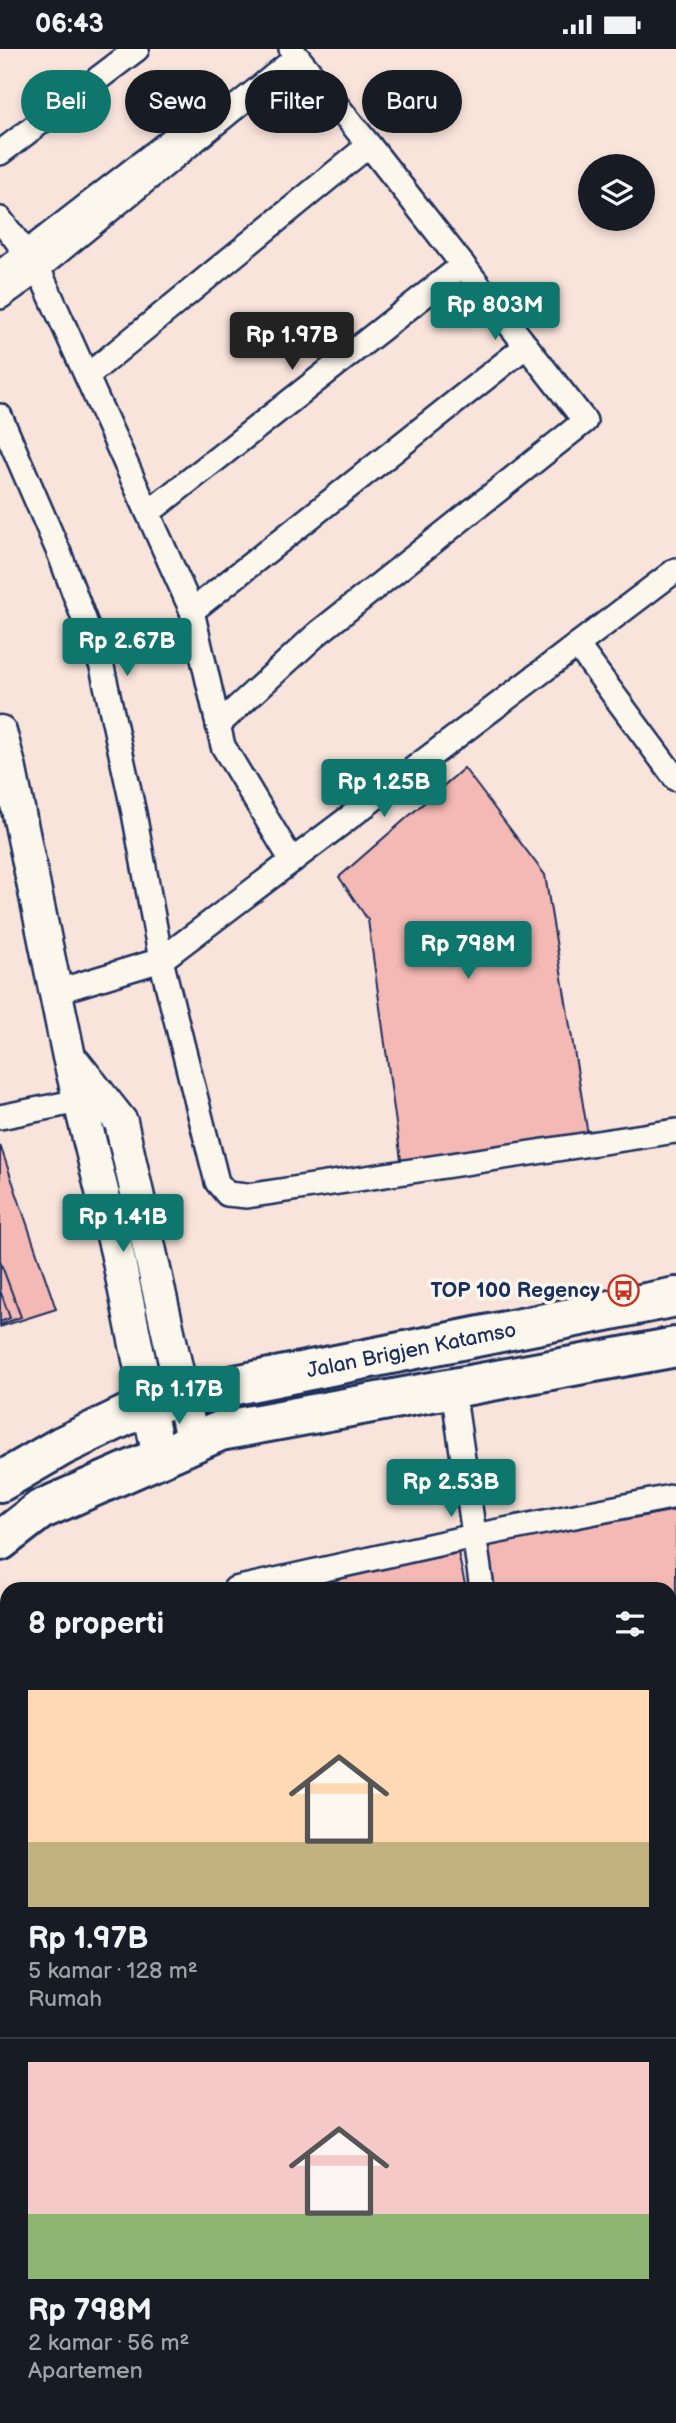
<!DOCTYPE html>
<html lang="id">
<head>
<meta charset="utf-8">
<style>
  :root { --surface:#171b24; --page:#242831; --text:#f1f3f6; --muted:#9ea1a6; --line:#363941; --accent:#0f766e }
  body { margin:0; font-family:"Balsamiq Sans",sans-serif; background:var(--page); color:var(--text); height:100vh; display:flex; flex-direction:column; font-size:26px; white-space:nowrap }
  * { box-sizing:border-box; margin:0 }
  p { font-size:23px; color:var(--muted) }
  .icon { flex:none; width:38px; height:38px; fill:none; stroke:currentColor; stroke-width:2; stroke-linecap:round; stroke-linejoin:round }
  .map { position:relative; flex:1; overflow:hidden }
  .details { position:absolute; left:0px; top:1533px; width:677px; height:842px; display:flex; flex-direction:column; background:var(--surface); border-radius:21px 21px 0 0; box-shadow:0 4px 10px #0003 }
  .details>* { flex:none }
  .top-card { position:absolute; left:21px; top:21px; width:635px; height:63px; display:flex; gap:14px }
  .buttons { position:absolute; left:578px; top:105px; display:grid; gap:14px }
  .buttons a { display:grid; place-items:center; width:77px; height:77px; border-radius:50%; background:var(--surface); box-shadow:0 4px 10px #0003; font-size:35px }
  .price { position:absolute; translate:-50% -60px; padding:0 16px; border-radius:7px; background:var(--accent); color:#fff; font-size:23px; line-height:46px; filter:drop-shadow(0 2px 4px #0008) }
  .price::after { content:''; position:absolute; left:50%; top:42px; width:21px; height:16px; margin-left:-10px; background:inherit; clip-path:polygon(0 0,100% 0,50% 100%) }
  .price.current { background:#222; color:#fff }
  ul { padding:0; list-style:none }
  li { display:grid; align-content:center; gap:14px; height:371px; padding:0 28px }
  li+li { border-top:2px solid var(--line) }
  li span { display:grid; place-items:center; height:217px; border-radius:0px; color:#555 }
  li>.icon { margin-inline-start:auto }
  span .icon { width:126px; height:126px; fill:#fffc; stroke-width:1 }
  li b { font-size:30px }
  h2 { display:flex; justify-content:space-between; align-items:center; height:84px; padding:0 28px; font-size:30px }
  .tag { padding:0 24px; border-radius:32px; background:var(--surface); box-shadow:0 4px 10px #0003; font-size:24px; line-height:63px }
  .tag.current { background:var(--accent); color:#fff }
  .status { display:flex; justify-content:space-between; align-items:center; height:49px; padding:0 35px; background:var(--surface); direction:ltr }
  .status svg { height:19px; fill:currentColor }
  .map>svg:first-child { display:block }
  .building { fill:#f4b9b4; stroke:#1b2f5e; stroke-width:2 }
  .lines { fill:none; stroke-linecap:round; stroke-linejoin:round }
  .street-casing { stroke:#1b2f5e; stroke-width:28 }
  .secondary-casing { stroke:#1b2f5e; stroke-width:37 }
  .highway-casing { stroke:#1b2f5e; stroke-width:44 }
  .street { stroke:#fbf7ec; stroke-width:23 }
  .secondary { stroke:#fbf7ec; stroke-width:32 }
  .highway { stroke:#fbf7ec; stroke-width:38 }
  .labels { text-anchor:middle; stroke-width:7; stroke-linejoin:round; paint-order:stroke }
  .poi-label { font-size:21px; font-weight:bold; fill:#1b2f5e; stroke:#fbf7ec; text-anchor:end }
  .street-label { font-size:21px; fill:#1b2f5e; stroke:#fbf7ec }
</style>
</head>
<body>
<div class="status"><b>06:43</b><svg viewBox="0 0 49 12"><path d="M0 12V9h3v3zM5 12V6h3v6zM10 12V3h3v9zM15 12V0h3v12zM26 1h20v11H26zM47 4h2v5h-2z"/></svg></div>
<div class="map">
<svg width="676" height="2374" viewBox="0 0 676 2374">
  <rect width="100%" height="100%" fill="#f9e4db"/>
  <filter id="ink" filterUnits="userSpaceOnUse"><feTurbulence type="fractalNoise" baseFrequency=".0143" numOctaves="2"/><feDisplacementMap in="SourceGraphic" scale="14" xChannelSelector="R" yChannelSelector="G"/><feConvolveMatrix kernelMatrix="1 2 1 2 8 2 1 2 1" color-interpolation-filters="sRGB"/></filter>
  <g filter="url(#ink)">
    <!-- building -->
    <g class="building">
      <polygon points="464,719 545,826 588,1086 401,1111 368,871 339,828"/>
      <polygon points="0,1096 56,1260 0,1278"/>
      <polygon points="0,1212 21,1268 0,1276"/>
      <polygon points="0,1241 10,1269 0,1273"/>
      <polygon points="676,1461 676,1568 670,1569 670,1540 492,1540 484,1497"/>
      <polygon points="458,1504 466,1540 285,1540"/>
      <polygon points="676,1600 676,1713 670,1714 670,1601"/>
      <polygon points="7,1711 7,1830 0,1840 0,1719"/>
      <polygon points="676,1742 676,1879 670,1860 670,1743"/>
      <polygon points="3,1877 7,1879 7,2015 0,2029 0,1884"/>
      <polygon points="670,1994 676,1997 676,2074 670,2072"/>
      <polygon points="7,2080 7,2140 0,2136 0,2094"/>
      <polygon points="670,2104 676,2106 676,2193 670,2205"/>
      <polygon points="0,2170 7,2173 7,2224 0,2239"/>
      <polygon points="7,2290 7,2368 35,2368 32,2374 0,2374 0,2305"/>
      <polygon points="67,2368 224,2368 236,2374 81,2374"/>
      <polygon points="286,2368 430,2368 443,2374 299,2374"/>
      <polygon points="512,2368 589,2368 586,2374 516,2374 510,2371"/>
    </g>
    <g class="lines">
      <defs>
        <g id="street">
          <polyline points="291,0 369,96"/>
          <polyline points="0,104 137,0"/>
          <polyline points="0,170 38,219 192,562 223,697 292,812"/>
          <polyline points="0,224 180,84"/>
          <polyline points="0,248 24,231 297,8"/>
          <polyline points="87,327 369,96 585,372 317,585 218,676"/>
          <polyline points="0,367 60,506 102,618 134,764 161,911 217,1133 227,1145 247,1147 676,1082"/>
          <polyline points="148,464 463,216"/>
          <polyline points="192,562 526,297"/>
          <polyline points="577,596 676,521"/>
          <polyline points="55,943 161,911 577,596 676,730"/>
          <polyline points="0,1068 79,1052"/>
          <polyline points="453,1341 482,1540"/>
          <polyline points="235,1540 474,1487 676,1447"/>
          <polyline points="670,1581 676,1580"/>
          <polyline points="0,1651 7,1654"/>
          <polyline points="0,1703 7,1692"/>
          <polyline points="670,1727 676,1726"/>
          <polyline points="0,1856 7,1847"/>
          <polyline points="670,1888 676,1908"/>
          <polyline points="670,1980 676,1983"/>
          <polyline points="0,2056 7,2041"/>
          <polyline points="670,2091 676,2094"/>
          <polyline points="0,2155 7,2157"/>
          <polyline points="670,2248 676,2237"/>
          <polyline points="0,2266 7,2251"/>
          <polyline points="670,2349 676,2335"/>
          <polyline points="252,2368 265,2374"/>
          <polyline points="460,2368 473,2374"/>
          <polyline points="52,2374 55,2368"/>
          <polyline points="496,2374 499,2368"/>
          <polyline points="604,2374 608,2368"/>
          <polyline points="660,2374 663,2368"/>
        </g>
        <g id="secondary">
          <polyline points="0,683 9,716 69,1008 117,1203 159,1408"/>
          <polyline points="75,1015 121,1073 193,1394"/>
        </g>
        <g id="highway">
          <path id="s1" d="M0,1433L62,1397L148,1356L220,1339L676,1248"/>
          <polyline points="0,1492 40,1461 220,1382 676,1298"/>
        </g>
      </defs>
      <!-- street casing -->
      <use href="#street" class="street-casing"/>
      <!-- secondary casing -->
      <use href="#secondary" class="secondary-casing"/>
      <!-- highway casing -->
      <use href="#highway" class="highway-casing"/>
      <!-- street -->
      <use href="#street" class="street"/>
      <!-- secondary -->
      <use href="#secondary" class="secondary"/>
      <!-- highway -->
      <use href="#highway" class="highway"/>
    </g>
  </g>
  <!-- icons -->
  <defs>
    <symbol id="bus-ring" viewBox="-11 -11 22 22"><circle r="9.5" fill="#fbf7ec" stroke="#c8321e" stroke-width="1.5"/><path d="M-5-6H5V4H4V6H2V4H-2V6H-4V4H-5ZM-3.5-4V0h7V-4ZM-3.5 1.2v1.5H-2V1.2ZM2 1.2v1.5H3.5V1.2Z" fill="#c8321e"/></symbol>
  </defs>
  <g fill-rule="evenodd">
    <use href="#bus-ring" x="606" y="1224" width="35" height="35"/>
  </g>
  <g class="labels">
    <!-- poi labels -->
    <g class="poi-label">
      <text x="600" y="1248">TOP 100 Regency</text>
    </g>
    <!-- street labels -->
    <g class="street-label">
      <text dy="7" stroke="none"><textPath href="#s1" startOffset="436">Jalan Brigjen Katamso</textPath></text>
    </g>
  </g>
</svg>
<div class="buttons">
<a><svg class="icon" aria-label="layers" viewBox="0 0 24 24"><path d="M12 4l9 5-9 5-9-5zM3 14l9 5 9-5"/></svg></a>
</div>
<b class="price" style="left:495px;top:293px">Rp 803M</b>
<b class="price current" style="left:292px;top:323px">Rp 1.97B</b>
<b class="price" style="left:127px;top:629px">Rp 2.67B</b>
<b class="price" style="left:384px;top:770px">Rp 1.25B</b>
<b class="price" style="left:468px;top:932px">Rp 798M</b>
<b class="price" style="left:123px;top:1205px">Rp 1.41B</b>
<b class="price" style="left:179px;top:1377px">Rp 1.17B</b>
<b class="price" style="left:451px;top:1470px">Rp 2.53B</b>
<div class="top-card">
<a class="tag current">Beli</a>
<a class="tag">Sewa</a>
<a class="tag">Filter</a>
<a class="tag">Baru</a>
</div>
<section class="details">
<h2>8 properti<svg class="icon" aria-label="filters" viewBox="0 0 24 24"><path d="M4 7h16M4 17h16"/><circle cx="9" cy="7" r="2"/><circle cx="15" cy="17" r="2"/></svg></h2>
<ul>
<li><span style="background:linear-gradient(#ffd9b3 70%,#c2b280 0)"><svg class="icon" aria-label="home" viewBox="0 0 24 24"><path d="M3 11l9-7 9 7M6 9v11h12V9"/></svg></span><div><b>Rp 1.97B</b><p>5 kamar · 128 m²</p><p>Rumah</p></div></li>
<li><span style="background:linear-gradient(#f6c9c9 70%,#8fb573 0)"><svg class="icon" aria-label="home" viewBox="0 0 24 24"><path d="M3 11l9-7 9 7M6 9v11h12V9"/></svg></span><div><b>Rp 798M</b><p>2 kamar · 56 m²</p><p>Apartemen</p></div></li>
</ul>
</section>
</div>
</body>
</html>
